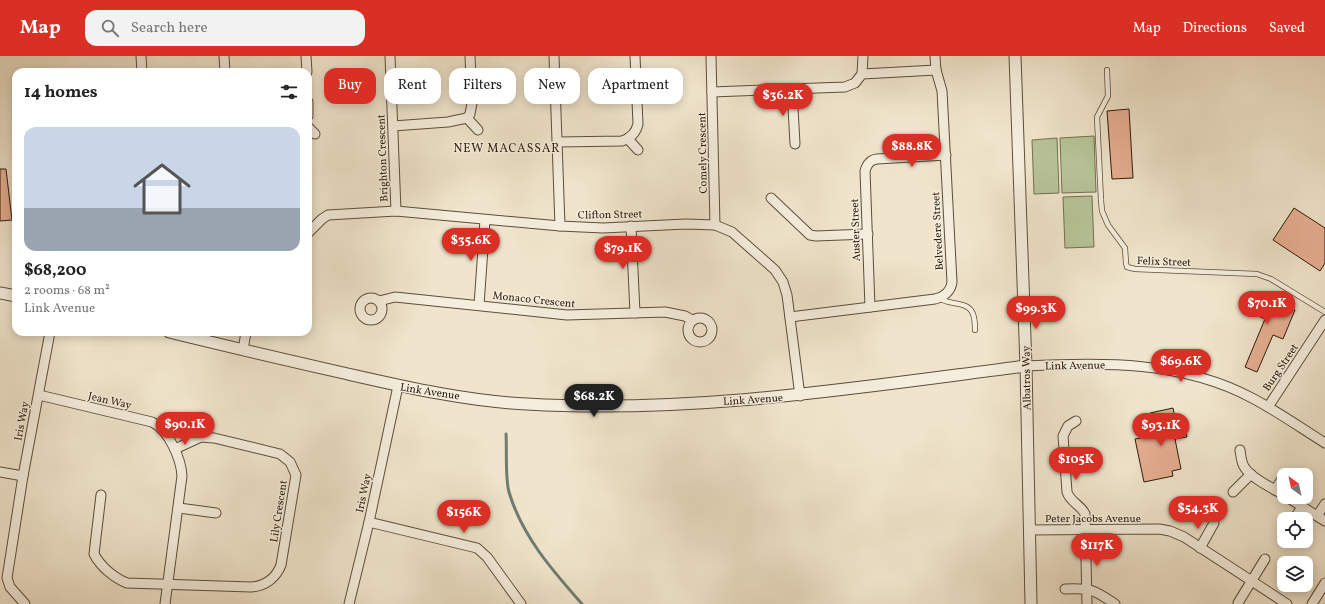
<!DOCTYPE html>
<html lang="en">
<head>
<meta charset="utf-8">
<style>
  :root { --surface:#fff; --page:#f2f2f2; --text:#222; --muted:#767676; --accent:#d93025 }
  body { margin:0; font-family:Vollkorn,serif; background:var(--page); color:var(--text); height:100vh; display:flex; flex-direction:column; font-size:15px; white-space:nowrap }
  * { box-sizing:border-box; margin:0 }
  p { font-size:13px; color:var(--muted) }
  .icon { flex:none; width:22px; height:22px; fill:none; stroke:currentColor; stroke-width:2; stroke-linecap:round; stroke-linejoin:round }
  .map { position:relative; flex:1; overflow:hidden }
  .panel { position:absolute; left:12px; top:12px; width:300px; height:268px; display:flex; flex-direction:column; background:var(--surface); border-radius:12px; box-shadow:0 2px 10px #0003 }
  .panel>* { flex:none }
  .banner { position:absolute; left:324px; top:12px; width:380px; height:36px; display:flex; gap:8px }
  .needle { width:26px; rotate:327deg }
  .controls { position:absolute; left:1277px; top:412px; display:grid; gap:8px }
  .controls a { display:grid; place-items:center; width:36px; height:36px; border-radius:8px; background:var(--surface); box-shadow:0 2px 10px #0003; font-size:20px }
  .price { position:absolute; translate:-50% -34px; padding:0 9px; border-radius:14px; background:var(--accent); color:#fff; font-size:13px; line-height:26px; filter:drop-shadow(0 1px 2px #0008) }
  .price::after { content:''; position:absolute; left:50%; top:24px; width:12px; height:9px; margin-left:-6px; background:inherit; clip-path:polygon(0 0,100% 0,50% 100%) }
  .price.active { background:#222; color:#fff }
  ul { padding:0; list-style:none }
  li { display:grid; align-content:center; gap:8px; height:212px; padding:0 12px }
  li span { display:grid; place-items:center; height:124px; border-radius:12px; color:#555 }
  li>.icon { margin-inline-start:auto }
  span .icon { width:72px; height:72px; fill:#fffc; stroke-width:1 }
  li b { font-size:17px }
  h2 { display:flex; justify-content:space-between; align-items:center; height:48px; padding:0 12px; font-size:17px }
  .pill { padding:0 14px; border-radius:12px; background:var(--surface); box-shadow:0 2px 10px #0003; font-size:14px; line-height:36px }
  .pill.active { background:var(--accent); color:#fff }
  header { display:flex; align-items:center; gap:24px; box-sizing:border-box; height:56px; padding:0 20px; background:var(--accent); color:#fff }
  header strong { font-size:19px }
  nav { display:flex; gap:22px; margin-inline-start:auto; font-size:14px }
  .search { width:280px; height:36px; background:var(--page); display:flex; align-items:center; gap:10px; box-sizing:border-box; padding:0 14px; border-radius:12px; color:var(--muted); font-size:15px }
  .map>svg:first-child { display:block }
  .green { fill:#b7c599; stroke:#727052 }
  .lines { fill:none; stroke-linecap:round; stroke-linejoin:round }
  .stream { stroke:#6e7d70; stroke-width:3 }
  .building { fill:#e7af93; stroke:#2c1b0a }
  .service-casing { stroke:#5d4e3a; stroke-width:6 }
  .minor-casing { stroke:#5d4e3a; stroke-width:11 }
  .tertiary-casing { stroke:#5d4e3a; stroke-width:13 }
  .service { stroke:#f5eede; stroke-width:4.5 }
  .minor { stroke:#f5eede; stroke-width:9 }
  .tertiary { stroke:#f5eede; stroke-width:11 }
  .labels { text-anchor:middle; stroke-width:3; stroke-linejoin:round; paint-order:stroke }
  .street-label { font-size:11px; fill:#2c1b0a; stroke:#f5eede }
  .neighbourhood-label { font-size:12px; letter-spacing:1px; fill:#2c1b0a; stroke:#f5eede }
</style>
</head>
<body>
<header>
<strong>Map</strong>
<div class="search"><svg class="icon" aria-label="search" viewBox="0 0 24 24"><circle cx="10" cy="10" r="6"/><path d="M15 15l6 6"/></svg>Search here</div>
<nav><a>Map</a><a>Directions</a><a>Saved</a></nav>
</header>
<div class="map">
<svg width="1325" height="548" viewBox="0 0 1325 548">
  <rect width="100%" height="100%" fill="#f0e5cc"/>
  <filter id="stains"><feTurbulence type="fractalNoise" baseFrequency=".005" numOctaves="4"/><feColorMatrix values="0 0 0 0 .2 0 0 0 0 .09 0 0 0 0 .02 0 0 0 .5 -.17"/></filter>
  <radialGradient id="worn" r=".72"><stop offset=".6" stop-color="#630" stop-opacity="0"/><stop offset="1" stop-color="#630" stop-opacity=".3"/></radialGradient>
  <!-- green -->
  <g class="green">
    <polygon points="1094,80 1096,136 1062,137 1060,82"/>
    <polygon points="1057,82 1059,137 1034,138 1032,84"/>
    <polygon points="1092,140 1094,191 1065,192 1063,141"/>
  </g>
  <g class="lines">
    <!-- stream -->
    <path class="stream" d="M506,378C507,393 505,423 509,436C522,480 552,514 582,548"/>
  </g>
  <!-- building -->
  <g class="building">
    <polygon points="1129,53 1133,122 1112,123 1107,55"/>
    <polygon points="0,113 6,113 12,164 0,165"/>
    <polygon points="1294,152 1325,172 1325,207 1320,215 1273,184"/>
    <polygon points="1251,235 1295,254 1283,283 1273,279 1257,316 1245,311 1265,263 1243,253"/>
    <polygon points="1173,352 1177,370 1185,369 1187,381 1175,383 1181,413 1172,415 1173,420 1144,426 1135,383 1155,379 1150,357"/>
  </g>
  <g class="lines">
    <defs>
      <g id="service">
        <polyline points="1107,14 1108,40 1097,61 1101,144 1102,155 1108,169 1125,192 1126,207 1127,211 1135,213 1257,218 1271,223 1325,256"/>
        <path d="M939,242C949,250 968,244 973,258C975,263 975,269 975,274"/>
      </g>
      <g id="minor">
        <polyline points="141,0 142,16"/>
        <polyline points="224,0 225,16"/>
        <polyline points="306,0 307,16"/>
        <polyline points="390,0 396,155"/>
        <polyline points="554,0 560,170"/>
        <polyline points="711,0 715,169"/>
        <polyline points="935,0 936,14"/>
        <polyline points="862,18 863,0"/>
        <polyline points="792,34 795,88"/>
        <path d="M712,36L845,31L855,27L862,18L936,14L942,35L952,226C951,235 944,241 935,243L790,261"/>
        <polyline points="308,46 308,60"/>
        <polyline points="467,62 478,74"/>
        <polyline points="393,70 448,66 467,62 470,58 472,47 470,0"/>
        <polyline points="308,71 315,78"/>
        <polyline points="628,83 638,94"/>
        <path d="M558,86L622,85C631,82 636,77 638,68L635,0"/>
        <polyline points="771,142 810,179 816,180 868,178"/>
        <polyline points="631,170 635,257"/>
        <polyline points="308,177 322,163 328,159 396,155 560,170 603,172 686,168 715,169 732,176 775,214 783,226 787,239 800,340"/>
        <circle cx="371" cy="253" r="11"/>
        <polyline points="379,245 395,241 567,259 665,256 685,260 692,264"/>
        <polyline points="479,249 485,164"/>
        <path d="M870,251L865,115C867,108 870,104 877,103L946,99"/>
        <circle cx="700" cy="274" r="12"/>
        <polyline points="243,294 246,276"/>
        <path d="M1026,310C1103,306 1183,305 1252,342C1277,355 1301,372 1325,387"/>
        <path d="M39,339L152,366C169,374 181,403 182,420L165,548"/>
        <polyline points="1268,351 1325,264"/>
        <path d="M1076,365L1068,370L1063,380L1067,436C1070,446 1081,449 1085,458L1087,548"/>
        <path d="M1240,394C1241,400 1241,407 1245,412C1251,422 1274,433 1284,439"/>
        <polyline points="0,416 23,420"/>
        <polyline points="1275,434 1284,420"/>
        <polyline points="1233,436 1251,418"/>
        <path d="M101,439L94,498C100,510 114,522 127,527L251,531C265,530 276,522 281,509L296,419L290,406L280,398L214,382L201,381L175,393"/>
        <polyline points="1287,441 1325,465"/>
        <polyline points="179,452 216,457"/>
        <polyline points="1317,460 1325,448"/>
        <polyline points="1294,463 1302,451"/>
        <polyline points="369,466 477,492 487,501 521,548"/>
        <polyline points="1029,474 1159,473 1170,475 1184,481 1287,548"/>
        <polyline points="1200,492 1214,467"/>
        <path d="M1065,533C1091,532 1093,533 1115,548"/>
        <polyline points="1238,547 1265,503"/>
        <polyline points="25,548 10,531 7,522 23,420 50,276"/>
        <polyline points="349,548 369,466 398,330"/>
        <polyline points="1312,548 1325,527"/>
      </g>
      <g id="tertiary">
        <polyline points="1015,0 1026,310 1031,548"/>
        <polyline points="0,237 16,240"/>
        <path d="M169,276C226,290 282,303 339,316C401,330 464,345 527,348C695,358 861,331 1026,310"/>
      </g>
    </defs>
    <!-- service casing -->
    <use href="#service" class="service-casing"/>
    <!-- minor casing -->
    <use href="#minor" class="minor-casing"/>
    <!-- tertiary casing -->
    <use href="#tertiary" class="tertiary-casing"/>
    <!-- service -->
    <use href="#service" class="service"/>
    <!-- minor -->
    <use href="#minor" class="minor"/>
    <!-- tertiary -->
    <use href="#tertiary" class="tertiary"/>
  </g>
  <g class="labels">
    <!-- street labels -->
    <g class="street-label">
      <text transform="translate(702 97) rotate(-91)" y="4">Comely Crescent</text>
      <text transform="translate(382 102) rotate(-92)" y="4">Brighton Crescent</text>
      <text transform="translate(610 158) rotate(-1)" y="4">Clifton Street</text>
      <text transform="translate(855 174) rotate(-92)" y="4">Auster Street</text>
      <text transform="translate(937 175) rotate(-93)" y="4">Belvedere Street</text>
      <text transform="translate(1164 205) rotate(2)" y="4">Felix Street</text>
      <text transform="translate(534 243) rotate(6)" y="4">Monaco Crescent</text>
      <text transform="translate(1075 309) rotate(-1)" y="4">Link Avenue</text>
      <text transform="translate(1280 311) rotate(-56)" y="4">Burg Street</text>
      <text transform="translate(1026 322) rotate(-91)" y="4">Albatros Way</text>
      <text transform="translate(430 335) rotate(9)" y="4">Link Avenue</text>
      <text transform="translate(753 343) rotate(-4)" y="4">Link Avenue</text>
      <text transform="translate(110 344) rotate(13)" y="4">Jean Way</text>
      <text transform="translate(21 365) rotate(-79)" y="4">Iris Way</text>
      <text transform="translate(363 437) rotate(-78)" y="4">Iris Way</text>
      <text transform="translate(278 455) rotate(-81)" y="4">Lily Crescent</text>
      <text x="1093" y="466">Peter Jacobs Avenue</text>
    </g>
    <!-- neighbourhood labels -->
    <g class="neighbourhood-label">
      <text x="507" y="96">NEW MACASSAR</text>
    </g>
  </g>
  <rect width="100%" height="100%" filter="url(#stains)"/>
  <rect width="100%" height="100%" fill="url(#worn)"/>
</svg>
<div class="controls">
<a><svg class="needle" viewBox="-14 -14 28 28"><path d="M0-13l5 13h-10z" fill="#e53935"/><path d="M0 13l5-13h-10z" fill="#767676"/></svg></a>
<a><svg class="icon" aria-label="locate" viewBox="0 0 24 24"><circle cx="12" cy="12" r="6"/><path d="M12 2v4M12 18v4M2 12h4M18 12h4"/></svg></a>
<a><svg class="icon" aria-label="layers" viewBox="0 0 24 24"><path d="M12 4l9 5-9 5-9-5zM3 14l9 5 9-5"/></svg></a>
</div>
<b class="price" style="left:783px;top:61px">$36.2K</b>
<b class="price" style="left:912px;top:112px">$88.8K</b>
<b class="price" style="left:471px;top:206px">$35.6K</b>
<b class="price" style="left:623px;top:214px">$79.1K</b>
<b class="price" style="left:1267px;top:269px">$70.1K</b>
<b class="price" style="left:1036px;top:274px">$99.3K</b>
<b class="price" style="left:1181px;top:327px">$69.6K</b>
<b class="price active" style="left:594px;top:362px">$68.2K</b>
<b class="price" style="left:185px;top:390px">$90.1K</b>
<b class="price" style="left:1161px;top:391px">$93.1K</b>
<b class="price" style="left:1076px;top:425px">$105K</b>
<b class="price" style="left:1198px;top:474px">$54.3K</b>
<b class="price" style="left:464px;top:478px">$156K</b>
<b class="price" style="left:1097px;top:511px">$117K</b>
<div class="banner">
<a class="pill active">Buy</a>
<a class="pill">Rent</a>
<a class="pill">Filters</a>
<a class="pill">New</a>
<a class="pill">Apartment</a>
</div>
<section class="panel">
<h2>14 homes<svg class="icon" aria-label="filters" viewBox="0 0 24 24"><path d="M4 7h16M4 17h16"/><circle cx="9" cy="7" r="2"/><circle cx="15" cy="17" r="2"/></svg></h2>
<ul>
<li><span style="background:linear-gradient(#c9d6e8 65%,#9aa5b1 0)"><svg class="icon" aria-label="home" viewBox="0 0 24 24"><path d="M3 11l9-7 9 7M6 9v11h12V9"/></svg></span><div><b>$68,200</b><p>2 rooms · 68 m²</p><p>Link Avenue</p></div></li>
</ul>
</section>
</div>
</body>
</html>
